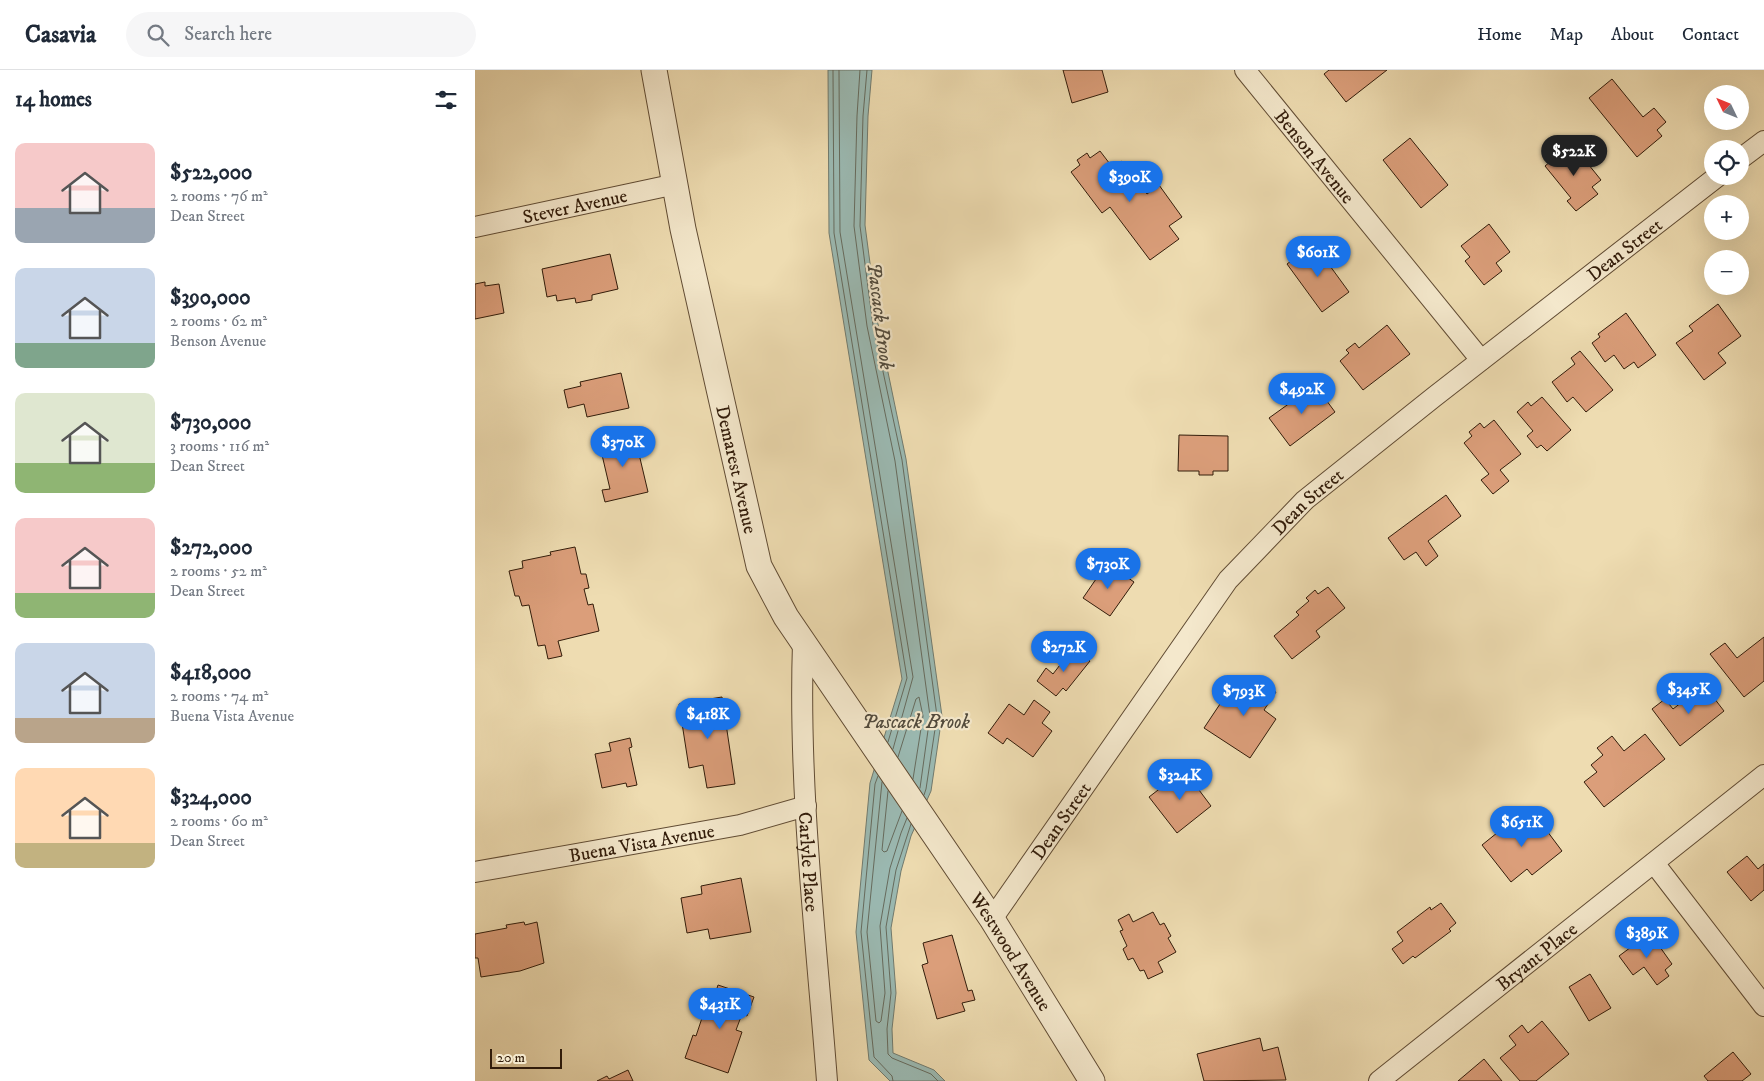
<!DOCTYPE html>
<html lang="en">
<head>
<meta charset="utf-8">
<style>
  :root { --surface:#fff; --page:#f6f6f7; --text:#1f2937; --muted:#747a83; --line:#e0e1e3; --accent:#1a73e8 }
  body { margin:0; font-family:"IM FELL DW Pica",serif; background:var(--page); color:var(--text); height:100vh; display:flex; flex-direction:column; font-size:19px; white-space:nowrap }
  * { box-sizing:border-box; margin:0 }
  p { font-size:16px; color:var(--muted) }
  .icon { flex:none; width:28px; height:28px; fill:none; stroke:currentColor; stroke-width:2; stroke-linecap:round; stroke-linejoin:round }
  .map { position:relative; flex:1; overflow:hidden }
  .sheet { display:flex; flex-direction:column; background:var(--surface); width:475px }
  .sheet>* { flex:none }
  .needle { width:32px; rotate:313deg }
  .tools { position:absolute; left:1229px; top:15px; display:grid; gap:10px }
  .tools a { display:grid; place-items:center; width:45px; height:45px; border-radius:50%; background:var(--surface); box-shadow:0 5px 20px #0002; font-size:25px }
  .scale { position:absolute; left:15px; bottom:12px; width:72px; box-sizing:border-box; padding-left:5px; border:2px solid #321c0a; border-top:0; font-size:14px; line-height:18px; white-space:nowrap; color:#321c0a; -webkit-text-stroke:4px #f4e8cc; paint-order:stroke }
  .price { position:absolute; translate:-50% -42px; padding:0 11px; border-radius:18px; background:var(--accent); color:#fff; font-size:16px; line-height:32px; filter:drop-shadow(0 1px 2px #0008) }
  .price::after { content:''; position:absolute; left:50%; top:30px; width:15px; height:11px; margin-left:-8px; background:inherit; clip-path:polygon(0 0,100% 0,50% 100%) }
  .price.active { background:#222; color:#fff }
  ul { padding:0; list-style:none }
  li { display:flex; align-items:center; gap:15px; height:125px; padding:0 15px }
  li span { display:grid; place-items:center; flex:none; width:140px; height:100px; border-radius:10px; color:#555 }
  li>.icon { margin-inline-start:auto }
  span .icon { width:60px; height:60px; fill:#fffc; stroke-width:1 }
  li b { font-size:21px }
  h2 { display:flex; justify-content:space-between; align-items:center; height:60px; padding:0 15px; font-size:21px }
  header { display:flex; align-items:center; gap:30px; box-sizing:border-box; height:70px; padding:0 25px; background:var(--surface); border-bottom:1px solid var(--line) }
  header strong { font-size:24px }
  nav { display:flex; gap:28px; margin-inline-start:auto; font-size:18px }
  .search { width:350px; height:45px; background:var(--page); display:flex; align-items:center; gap:12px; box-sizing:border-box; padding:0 18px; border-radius:28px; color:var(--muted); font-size:19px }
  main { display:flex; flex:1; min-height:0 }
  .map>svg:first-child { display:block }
  .water { fill:#9bbab3; stroke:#717b6f }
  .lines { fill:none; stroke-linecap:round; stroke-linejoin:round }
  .shore { stroke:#666b5e; stroke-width:1 }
  .building { fill:#db9e7a; stroke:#321c0a }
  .minor-casing { stroke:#614c34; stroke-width:22 }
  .tertiary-casing { stroke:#614c34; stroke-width:27 }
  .minor { stroke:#f4e8cc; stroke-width:20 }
  .tertiary { stroke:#f4e8cc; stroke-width:25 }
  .labels { text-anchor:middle; stroke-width:4.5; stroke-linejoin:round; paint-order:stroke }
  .street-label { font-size:19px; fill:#321c0a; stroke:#f4e8cc }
  .water-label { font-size:20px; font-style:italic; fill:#524b3d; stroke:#f4e8cc }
</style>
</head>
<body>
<header>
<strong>Casavia</strong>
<div class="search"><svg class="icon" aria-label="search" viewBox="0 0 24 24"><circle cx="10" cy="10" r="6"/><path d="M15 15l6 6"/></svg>Search here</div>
<nav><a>Home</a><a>Map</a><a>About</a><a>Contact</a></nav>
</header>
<main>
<section class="sheet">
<h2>14 homes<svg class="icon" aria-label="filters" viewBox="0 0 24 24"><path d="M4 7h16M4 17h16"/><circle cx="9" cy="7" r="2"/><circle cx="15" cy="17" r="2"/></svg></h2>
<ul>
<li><span style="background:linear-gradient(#f6c9c9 65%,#9aa5b1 0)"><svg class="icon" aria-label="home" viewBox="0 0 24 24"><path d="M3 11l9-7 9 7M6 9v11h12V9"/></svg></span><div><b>$522,000</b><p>2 rooms · 76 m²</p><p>Dean Street</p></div></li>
<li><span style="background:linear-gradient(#c9d6e8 75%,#7fa58c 0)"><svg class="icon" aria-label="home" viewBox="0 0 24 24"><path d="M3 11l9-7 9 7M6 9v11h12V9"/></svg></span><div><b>$390,000</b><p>2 rooms · 62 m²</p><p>Benson Avenue</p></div></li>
<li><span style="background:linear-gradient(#dfe7d0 70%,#8fb573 0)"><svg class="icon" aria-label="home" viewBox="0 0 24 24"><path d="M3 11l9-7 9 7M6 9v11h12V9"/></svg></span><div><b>$730,000</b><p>3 rooms · 116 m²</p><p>Dean Street</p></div></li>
<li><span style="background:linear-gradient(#f6c9c9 75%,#8fb573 0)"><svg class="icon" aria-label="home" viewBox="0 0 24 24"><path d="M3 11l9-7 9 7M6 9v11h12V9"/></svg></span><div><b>$272,000</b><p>2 rooms · 52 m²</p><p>Dean Street</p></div></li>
<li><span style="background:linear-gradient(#c9d6e8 75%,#b9a48a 0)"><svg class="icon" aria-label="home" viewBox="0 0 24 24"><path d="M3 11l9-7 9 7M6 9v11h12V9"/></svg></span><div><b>$418,000</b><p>2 rooms · 74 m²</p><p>Buena Vista Avenue</p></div></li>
<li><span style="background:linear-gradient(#ffd9b3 75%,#c2b280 0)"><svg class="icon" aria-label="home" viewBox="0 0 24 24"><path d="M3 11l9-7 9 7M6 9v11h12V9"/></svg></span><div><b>$324,000</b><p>2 rooms · 60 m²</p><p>Dean Street</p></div></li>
</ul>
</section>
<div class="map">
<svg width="1289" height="1011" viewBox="0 0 1289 1011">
  <rect width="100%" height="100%" fill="#eedcb1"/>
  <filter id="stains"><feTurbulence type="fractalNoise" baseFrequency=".004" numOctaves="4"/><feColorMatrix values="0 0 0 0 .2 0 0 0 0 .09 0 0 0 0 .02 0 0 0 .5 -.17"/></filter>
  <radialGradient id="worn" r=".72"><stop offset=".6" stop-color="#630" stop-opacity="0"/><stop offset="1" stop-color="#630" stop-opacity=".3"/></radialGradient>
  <!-- water -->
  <polygon class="water" points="353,0 397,0 393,46 390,155 403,254 431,389 467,646 456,721 436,766 426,801 416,858 421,923 417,959 418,983 459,1000 470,1011 415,1011 394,990 381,862 395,713 427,609 354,163"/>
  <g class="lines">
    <!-- shore -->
    <g class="shore">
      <polyline points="358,0 359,163 432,608 413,672"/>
      <polyline points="364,0 365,162 438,607 418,679"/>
      <polyline points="385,0 382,46 379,156 392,256 420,391 455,646 445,718"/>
      <polyline points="392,0 388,46 385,156 398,255 427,390 462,646 451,719 449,725"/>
      <polyline points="423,687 441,629 444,627 448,646 438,709"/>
      <polyline points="403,706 400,714 386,862 399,987 417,1006 418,1011"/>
      <polyline points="407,712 392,862 401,951 404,953 406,951 410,923 405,856 415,798 426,763 432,748"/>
      <polyline points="413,721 407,780 409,782 412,781 427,741"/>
      <polyline points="436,754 421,800 411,857 416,923 412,959 413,984 417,988 456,1004 463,1011"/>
    </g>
  </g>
  <!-- building -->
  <g class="building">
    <polygon points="588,0 627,0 633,22 597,33"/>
    <polygon points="854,0 912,0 871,32 849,4"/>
    <polygon points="1137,9 1168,47 1179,38 1191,52 1182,60 1187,66 1162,87 1114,28"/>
    <polygon points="935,68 973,115 946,138 908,90"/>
    <polygon points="1097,74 1126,110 1117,117 1123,124 1101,141 1092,131 1096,128 1070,96"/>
    <polygon points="625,81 638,98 647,91 672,124 684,115 707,147 694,156 704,169 675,190 635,137 627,143 596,102 605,95 602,90 612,83 615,88"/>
    <polygon points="1014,154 1035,182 1021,193 1027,201 1009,215 990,191 995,187 986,176"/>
    <polygon points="839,174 874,222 847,242 812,194"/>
    <polygon points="135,184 143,219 117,225 117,230 101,233 100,228 82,231 81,225 72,227 67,199"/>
    <polygon points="10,212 10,216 24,214 29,243 0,249 0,214"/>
    <polygon points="1243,234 1266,266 1243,283 1251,293 1229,310 1201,273 1218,261 1214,256"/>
    <polygon points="1151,243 1181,285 1163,298 1159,292 1149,299 1139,285 1130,292 1117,273 1125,267 1123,264"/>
    <polygon points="912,255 935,284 888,320 865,291 874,283 871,280 880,273 884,278"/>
    <polygon points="1105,281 1138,320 1111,342 1098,327 1092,332 1077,312 1100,294 1096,288"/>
    <polygon points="146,303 154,338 112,347 109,334 93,338 89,320 106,316 105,312"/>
    <polygon points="840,315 860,342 815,376 794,348"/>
    <polygon points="1067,327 1096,360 1072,381 1066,375 1062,378 1052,366 1058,361 1042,342 1053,332 1056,336"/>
    <polygon points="1019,350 1046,384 1025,400 1034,411 1018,424 1006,410 1014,404 989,373 997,366 994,362 1005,353 1009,358"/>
    <polygon points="159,363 173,422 130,432 127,420 135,419 124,372"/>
    <polygon points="704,365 753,366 753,401 738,401 738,405 724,405 724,401 703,401"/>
    <polygon points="971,425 986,446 953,471 963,486 951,496 941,482 929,490 913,468"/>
    <polygon points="100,477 106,504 111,504 114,518 109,519 113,535 118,534 124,561 83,571 87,586 73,589 70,575 63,576 54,535 47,536 44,526 40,526 34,501 48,498 47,491 76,485 75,482"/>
    <polygon points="632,493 659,512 635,546 608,528"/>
    <polygon points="853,517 870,538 841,561 845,567 817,589 799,566 824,545 821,542 834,531 831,528 840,520 843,524"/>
    <polygon points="1289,567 1289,611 1269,627 1235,584 1250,573 1262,588"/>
    <polygon points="598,578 615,591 591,621 588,618 581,626 562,611 571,598 578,604"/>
    <polygon points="775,606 801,622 789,640 801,649 775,688 729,658 753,622 761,627"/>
    <polygon points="1229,615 1249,641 1205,676 1177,639 1190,629 1198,639"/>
    <polygon points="247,627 260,714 232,718 228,695 214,698 204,634"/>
    <polygon points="559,630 575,642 567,653 577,661 558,687 532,668 528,674 513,663 534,634 549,645"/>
    <polygon points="1170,664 1190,689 1129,737 1109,712 1122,702 1116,695 1128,685 1122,678 1137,666 1149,681"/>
    <polygon points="155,668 157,677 154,678 162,715 152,717 151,713 127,718 120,684 136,681 134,673"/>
    <polygon points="709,700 736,736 702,763 674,727"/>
    <polygon points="1048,742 1060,758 1066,753 1087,781 1057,805 1052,799 1036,812 1007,775"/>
    <polygon points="1272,786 1283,799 1289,794 1289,820 1276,831 1252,802"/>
    <polygon points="266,808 276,862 235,869 233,859 212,863 206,828 227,824 226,816"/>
    <polygon points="966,833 981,853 974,859 976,861 940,888 938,886 928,894 917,879 928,871 922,862 955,837 956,840"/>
    <polygon points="678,842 685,855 689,853 696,866 693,868 701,882 683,892 688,902 673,909 669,900 665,901 658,888 653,890 648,879 652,876 645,861 648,860 643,850 654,844 658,852"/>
    <polygon points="49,852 50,855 62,852 69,893 45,901 6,907 3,888 0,888 0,864 32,858 31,855"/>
    <polygon points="1175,863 1197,894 1190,900 1194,906 1182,915 1169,897 1158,905 1144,886"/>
    <polygon points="477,865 493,921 497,920 500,930 487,933 490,941 462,949 447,895 453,893 448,873"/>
    <polygon points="1115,904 1136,938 1114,951 1094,917"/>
    <polygon points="243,915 279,927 272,946 267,944 261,960 267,962 253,1003 210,988 218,965 221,966 231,936 236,937"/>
    <polygon points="1067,951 1094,984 1061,1011 1045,1011 1025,988 1041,975 1034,966 1047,955 1053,963"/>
    <polygon points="785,968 788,981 803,977 811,1010 729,1011 722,984"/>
    <polygon points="1258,982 1276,1004 1267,1011 1233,1011 1229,1006"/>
    <polygon points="1009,989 1027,1011 983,1011"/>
    <polygon points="153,1000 158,1011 122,1011 132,1006 134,1009"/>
  </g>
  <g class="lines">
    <defs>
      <g id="minor">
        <path id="s1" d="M770,0L1006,290"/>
        <polyline points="1265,89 1289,71"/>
        <path id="s2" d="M0,157L201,114"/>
        <path id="s3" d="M328,573C323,719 341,866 352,1011"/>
        <polyline points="1179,793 1289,936"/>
        <path id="s4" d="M0,802L265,755L331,736"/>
        <path id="s5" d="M517,849L753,510L830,430L959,327L1243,106"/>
        <path id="s6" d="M904,1011L1289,705"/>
      </g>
      <g id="tertiary">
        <path id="s7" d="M179,0L208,159L284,496L311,547L517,849L617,1011"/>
      </g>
    </defs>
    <!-- minor casing -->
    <use href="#minor" class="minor-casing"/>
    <!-- tertiary casing -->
    <use href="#tertiary" class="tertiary-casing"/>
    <!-- minor -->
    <use href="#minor" class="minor"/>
    <!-- tertiary -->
    <use href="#tertiary" class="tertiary"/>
  </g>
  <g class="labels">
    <!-- street labels -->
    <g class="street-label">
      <text dy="7" stroke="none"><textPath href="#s1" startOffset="111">Benson Avenue</textPath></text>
      <text dy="7" stroke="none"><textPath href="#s2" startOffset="102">Stever Avenue</textPath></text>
      <text dy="7" stroke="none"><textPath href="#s5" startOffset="930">Dean Street</textPath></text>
      <text dy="7" stroke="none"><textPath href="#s7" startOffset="408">Demarest Avenue</textPath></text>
      <text dy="7" stroke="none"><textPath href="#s5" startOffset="525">Dean Street</textPath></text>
      <text dy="7" stroke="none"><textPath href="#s5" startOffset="120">Dean Street</textPath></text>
      <text dy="7" stroke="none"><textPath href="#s4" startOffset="169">Buena Vista Avenue</textPath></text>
      <text dy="7" stroke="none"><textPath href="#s3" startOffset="219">Carlyle Place</textPath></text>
      <text dy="7" stroke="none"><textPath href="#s7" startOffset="968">Westwood Avenue</textPath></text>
      <text dy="7" stroke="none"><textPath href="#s6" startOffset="201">Bryant Place</textPath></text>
    </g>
    <!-- water labels -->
    <g class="water-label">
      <text transform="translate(406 246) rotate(83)" y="7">Pascack Brook</text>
      <text x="441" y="658">Pascack Brook</text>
    </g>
  </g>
  <rect width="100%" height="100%" filter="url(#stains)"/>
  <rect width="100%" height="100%" fill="url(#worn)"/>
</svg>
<div class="tools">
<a><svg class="needle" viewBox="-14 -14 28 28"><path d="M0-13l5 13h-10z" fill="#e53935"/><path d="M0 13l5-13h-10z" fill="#747a83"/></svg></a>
<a><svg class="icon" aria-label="locate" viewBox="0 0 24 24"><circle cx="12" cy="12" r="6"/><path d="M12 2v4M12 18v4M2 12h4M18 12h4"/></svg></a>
<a>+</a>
<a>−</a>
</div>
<div class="scale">20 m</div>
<b class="price active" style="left:1099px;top:107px">$522K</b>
<b class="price" style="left:655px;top:133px">$390K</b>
<b class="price" style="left:843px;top:208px">$601K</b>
<b class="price" style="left:827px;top:345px">$492K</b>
<b class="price" style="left:148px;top:398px">$370K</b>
<b class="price" style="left:633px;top:520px">$730K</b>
<b class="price" style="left:589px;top:603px">$272K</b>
<b class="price" style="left:1214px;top:645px">$345K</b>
<b class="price" style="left:769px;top:647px">$793K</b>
<b class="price" style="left:233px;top:670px">$418K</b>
<b class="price" style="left:705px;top:731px">$324K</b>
<b class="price" style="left:1047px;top:778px">$651K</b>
<b class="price" style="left:1172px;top:889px">$389K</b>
<b class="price" style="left:245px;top:960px">$431K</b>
</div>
</main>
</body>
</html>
